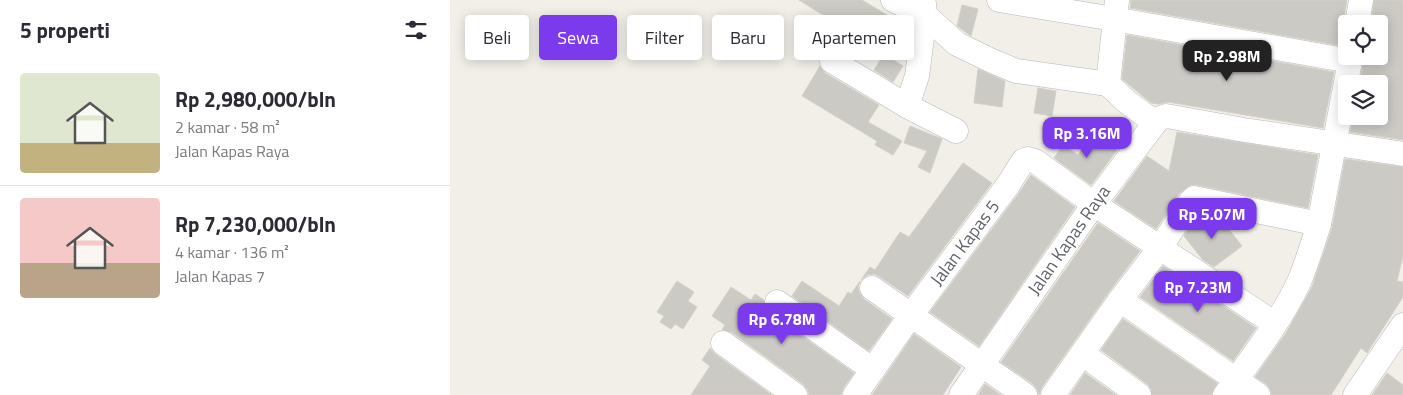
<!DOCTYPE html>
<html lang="id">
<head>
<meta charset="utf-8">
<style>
  :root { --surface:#fff; --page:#f2f2f3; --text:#2b2b33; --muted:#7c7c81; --line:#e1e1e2; --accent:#7c3aed }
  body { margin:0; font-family:"Titillium Web",sans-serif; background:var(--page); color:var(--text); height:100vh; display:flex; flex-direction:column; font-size:19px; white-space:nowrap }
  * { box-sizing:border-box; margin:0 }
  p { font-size:16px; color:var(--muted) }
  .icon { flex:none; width:28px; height:28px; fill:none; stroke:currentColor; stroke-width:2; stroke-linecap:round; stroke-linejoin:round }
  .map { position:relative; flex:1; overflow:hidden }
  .sheet { display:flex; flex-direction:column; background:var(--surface); width:450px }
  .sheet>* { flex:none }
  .banner { position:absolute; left:15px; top:15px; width:475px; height:45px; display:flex; gap:10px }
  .buttons { position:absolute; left:888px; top:15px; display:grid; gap:10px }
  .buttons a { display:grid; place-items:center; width:50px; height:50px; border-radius:5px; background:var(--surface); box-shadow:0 2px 12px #0003; font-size:25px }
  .price { position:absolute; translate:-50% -42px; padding:0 11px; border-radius:10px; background:var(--accent); color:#fff; font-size:16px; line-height:32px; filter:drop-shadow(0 1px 2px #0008) }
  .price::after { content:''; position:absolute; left:50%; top:30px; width:15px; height:11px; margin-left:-8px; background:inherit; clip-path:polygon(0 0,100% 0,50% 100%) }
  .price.current { background:#222; color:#fff }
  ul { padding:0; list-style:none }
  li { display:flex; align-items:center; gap:15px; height:125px; padding:0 20px }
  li+li { border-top:1px solid var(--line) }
  li span { display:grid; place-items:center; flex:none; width:140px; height:100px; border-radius:5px; color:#555 }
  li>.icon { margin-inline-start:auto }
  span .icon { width:60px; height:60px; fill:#fffc; stroke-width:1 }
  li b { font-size:21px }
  h2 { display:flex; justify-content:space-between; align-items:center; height:60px; padding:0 20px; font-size:21px }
  .chip { padding:0 18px; border-radius:5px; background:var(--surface); box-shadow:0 2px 12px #0003; font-size:18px; line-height:45px }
  .chip.current { background:var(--accent); color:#fff }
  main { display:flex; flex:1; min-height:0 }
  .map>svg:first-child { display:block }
  .building { fill:#cccac5; stroke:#d6d1c6 }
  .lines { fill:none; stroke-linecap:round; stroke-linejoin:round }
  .minor-casing { stroke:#b5b8bc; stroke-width:25 }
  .minor { stroke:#fff; stroke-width:24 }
  .labels { text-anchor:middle; stroke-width:4; stroke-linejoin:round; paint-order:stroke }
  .street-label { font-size:18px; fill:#5f6368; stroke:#fff }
</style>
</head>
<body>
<main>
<section class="sheet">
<h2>5 properti<svg class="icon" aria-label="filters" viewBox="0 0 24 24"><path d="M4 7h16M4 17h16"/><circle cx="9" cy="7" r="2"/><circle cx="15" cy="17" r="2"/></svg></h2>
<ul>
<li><span style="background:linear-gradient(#dfe7d0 70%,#c2b280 0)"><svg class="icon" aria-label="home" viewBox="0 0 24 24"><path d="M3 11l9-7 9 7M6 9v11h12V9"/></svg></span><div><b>Rp 2,980,000/bln</b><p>2 kamar · 58 m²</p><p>Jalan Kapas Raya</p></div></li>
<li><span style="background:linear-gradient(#f6c9c9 65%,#b9a48a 0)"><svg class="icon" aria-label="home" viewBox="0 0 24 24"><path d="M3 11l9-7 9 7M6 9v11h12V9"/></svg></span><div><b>Rp 7,230,000/bln</b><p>4 kamar · 136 m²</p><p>Jalan Kapas 7</p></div></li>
</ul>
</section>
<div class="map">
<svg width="953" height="395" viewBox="0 0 953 395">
  <rect width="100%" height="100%" fill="#f1efe8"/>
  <!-- building -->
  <g class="building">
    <polygon points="349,0 412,0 457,27 440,53 416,38 414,40 399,30 387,49 382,47 372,52 369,50 386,23"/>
    <polygon points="681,0 897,0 893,22 896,32 896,43 892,46 680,8"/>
    <polygon points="924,0 953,0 953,140 900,132 904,116 929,116 929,84 910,84 914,56 929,56 929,24 921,24"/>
    <polygon points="512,5 528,9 521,36 507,26"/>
    <polygon points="677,35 884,72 873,128 718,102 709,104 701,103 672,79"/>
    <polygon points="434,54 453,66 443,82 424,70"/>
    <polygon points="370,66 375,73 429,105 418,122 452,141 443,155 425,145 427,141 352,96"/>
    <polygon points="528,69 555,81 552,107 524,103"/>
    <polygon points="588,88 606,91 602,116 584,113"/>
    <polygon points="460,126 492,139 480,173 468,167 477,151 454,143"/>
    <polygon points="727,132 868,155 858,208 747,185 741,185 729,194 706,229 664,201 697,156 719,171"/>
    <polygon points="643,133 667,150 641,185 604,158 613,145 628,155"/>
    <polygon points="895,159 953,167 953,256 947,281 953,282 953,297 917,353 911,348 881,395 822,395 820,389 816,384 805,377 836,333 862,287 882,228"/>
    <polygon points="513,163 542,183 458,296 430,277 424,274 417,275 411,280 420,267 425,270 450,232 459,237"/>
    <polygon points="581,175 625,207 529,346 480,312 569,193"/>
    <polygon points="757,215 770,218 792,246 764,267 753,260 734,236 739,229"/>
    <polygon points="648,223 690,251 659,292 592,387 589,395 587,389 583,384 551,362"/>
    <polygon points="713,266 806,328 783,361 690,297"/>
    <polygon points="227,281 244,292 238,301 247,307 233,329 225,324 221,329 210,322 214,316 207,312"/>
    <polygon points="352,281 389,306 398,292 401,294 410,281 408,287 410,294 414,299 442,319 419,351 342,296"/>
    <polygon points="281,287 301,300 305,294 314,300 314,307 319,313 404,373 394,387 391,395 359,395 357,389 353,384 281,332 272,330 275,325 262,316"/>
    <polygon points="673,319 767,383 761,395 702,395 701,389 697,384 651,350"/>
    <polygon points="464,334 511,367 493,395 422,395"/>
    <polygon points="260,348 265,354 322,395 241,395 260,366 252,360"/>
    <polygon points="635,373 666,395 620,395"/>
    <polygon points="937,373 953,385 953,395 922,395"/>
    <polygon points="535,384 551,395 528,395"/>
  </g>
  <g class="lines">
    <defs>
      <g id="minor">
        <polyline points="443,0 475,15 507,44 540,60 566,71 658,84"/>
        <polyline points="549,0 664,19 900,61"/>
        <polyline points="667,0 658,84 677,102 704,122"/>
        <polyline points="907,24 911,0"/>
        <polyline points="382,61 457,106 506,131"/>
        <polyline points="457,106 467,76 475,15 474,4"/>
        <polyline points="422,288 575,395"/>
        <polyline points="670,300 808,395"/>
        <polyline points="327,302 423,370"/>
        <polyline points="273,343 345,395"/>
        <polyline points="633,354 689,395"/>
        <polyline points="405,395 461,315 558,185 573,161 578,159 585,161 644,204 825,324"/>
        <polyline points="511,395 644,204 708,119 716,116 722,117 794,130 953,154"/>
        <polyline points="603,395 670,300 710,248 740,202 744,198 869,224"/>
        <path d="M775,395C801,359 830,322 849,282C857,263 863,243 869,224L901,56"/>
        <polyline points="905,395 953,325"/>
      </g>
    </defs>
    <!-- minor casing -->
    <use href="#minor" class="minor-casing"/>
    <!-- minor -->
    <use href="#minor" class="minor"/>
  </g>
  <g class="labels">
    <!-- street labels -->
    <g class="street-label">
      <text transform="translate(619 240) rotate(-55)" y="6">Jalan Kapas Raya</text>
      <text transform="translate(515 243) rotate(-53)" y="6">Jalan Kapas 5</text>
    </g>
  </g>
</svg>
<div class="buttons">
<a><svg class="icon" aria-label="locate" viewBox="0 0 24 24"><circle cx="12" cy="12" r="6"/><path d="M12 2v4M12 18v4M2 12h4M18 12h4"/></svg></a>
<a><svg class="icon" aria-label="layers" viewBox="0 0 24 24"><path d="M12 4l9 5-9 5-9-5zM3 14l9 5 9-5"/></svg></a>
</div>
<b class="price current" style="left:777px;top:82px">Rp 2.98M</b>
<b class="price" style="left:637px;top:159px">Rp 3.16M</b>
<b class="price" style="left:762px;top:240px">Rp 5.07M</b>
<b class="price" style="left:748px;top:313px">Rp 7.23M</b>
<b class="price" style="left:332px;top:345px">Rp 6.78M</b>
<div class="banner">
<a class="chip">Beli</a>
<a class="chip current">Sewa</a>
<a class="chip">Filter</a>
<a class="chip">Baru</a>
<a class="chip">Apartemen</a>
</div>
</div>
</main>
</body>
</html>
